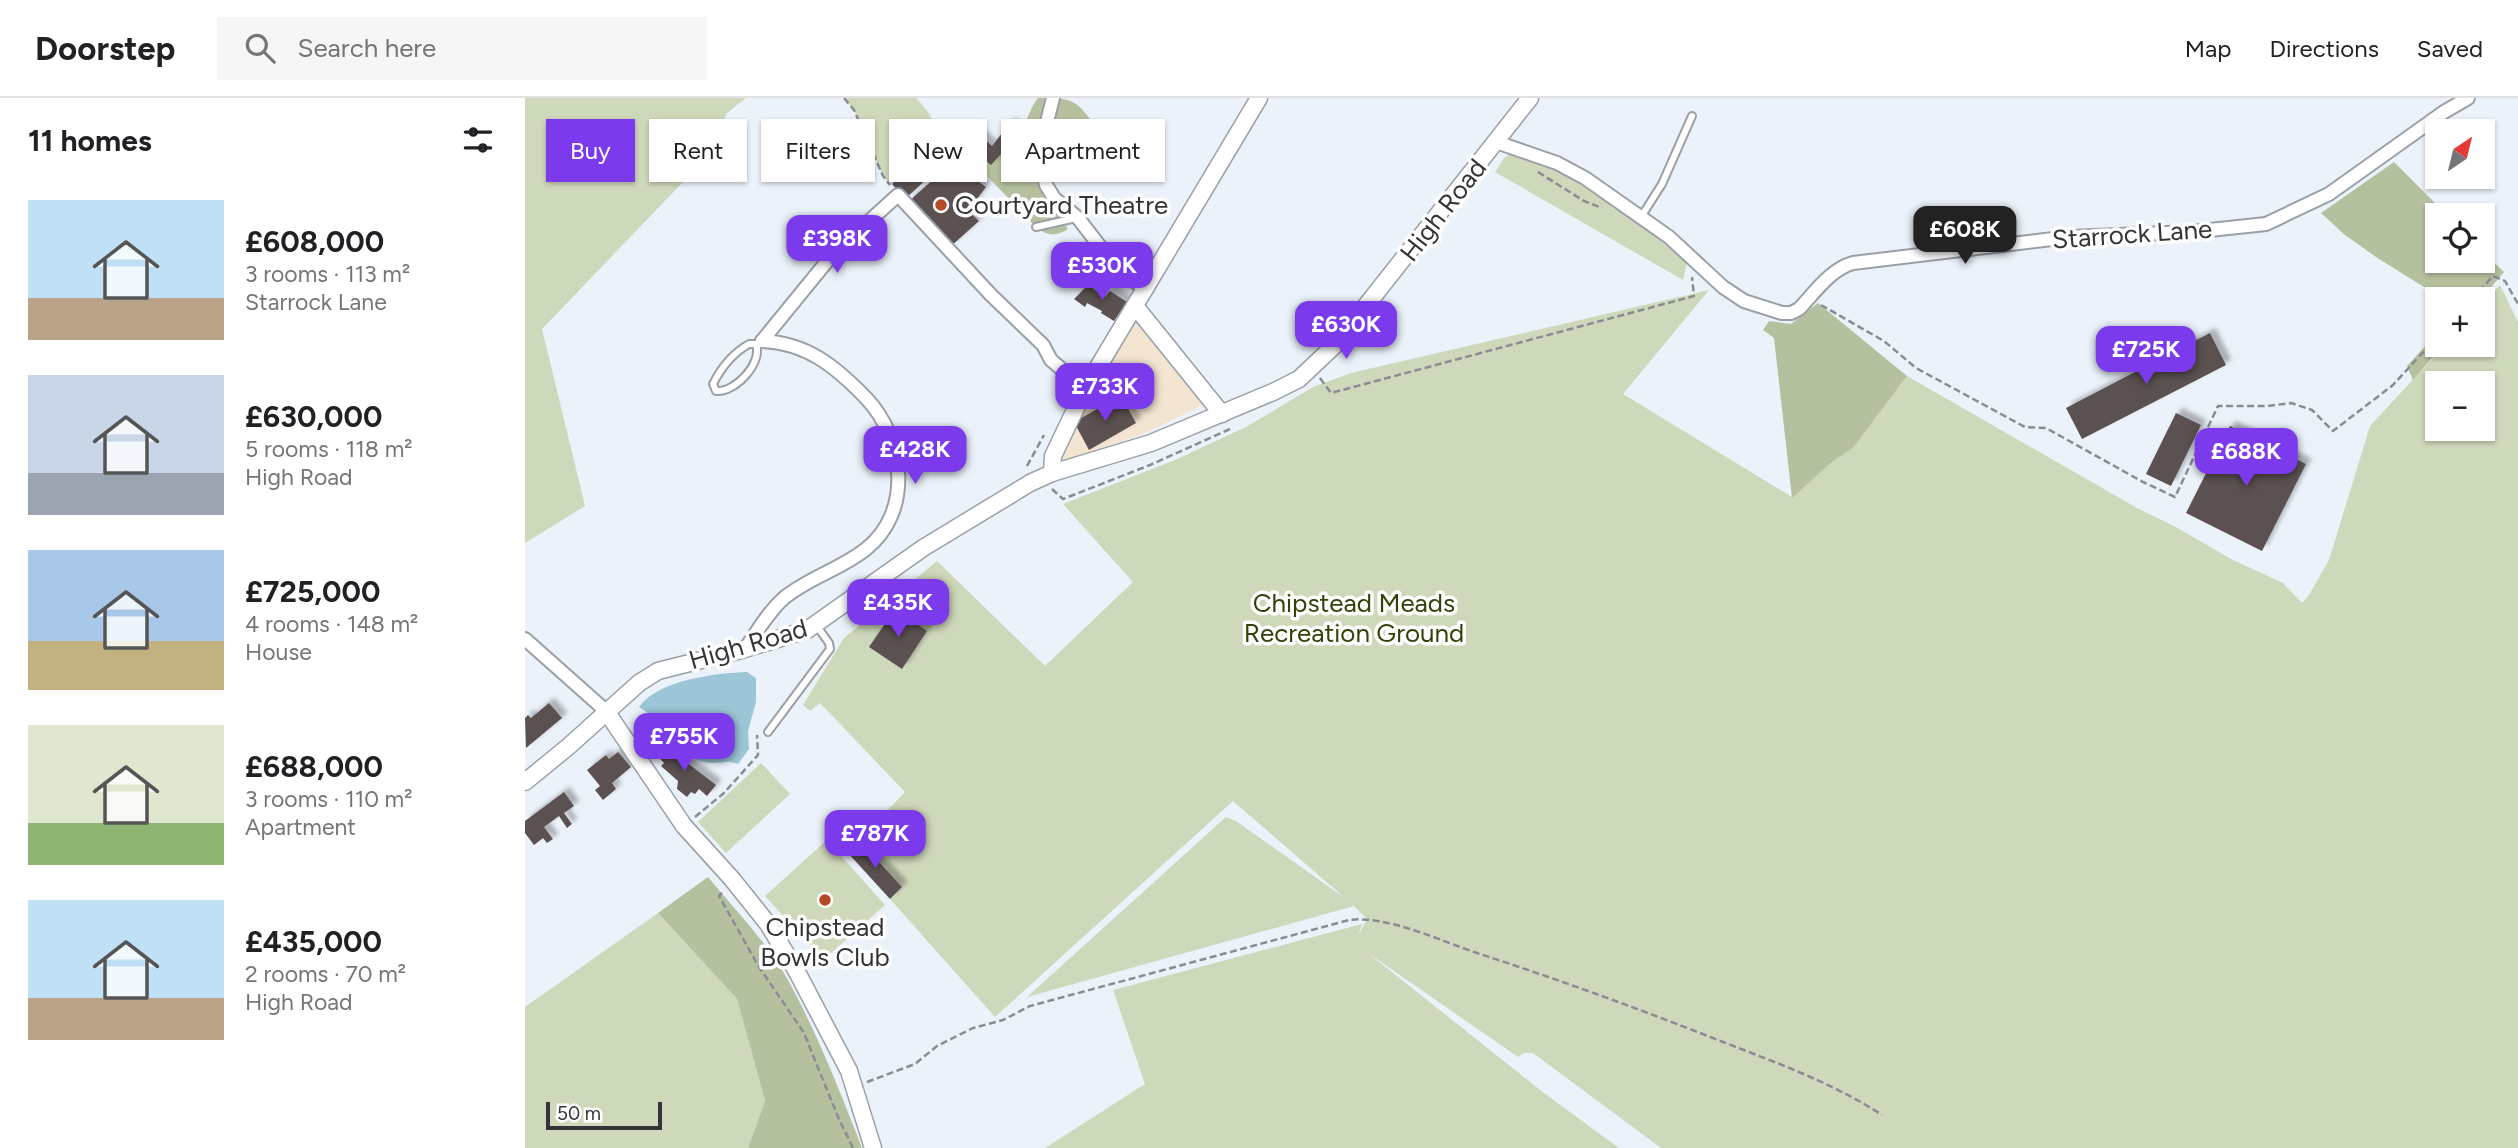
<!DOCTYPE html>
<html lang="en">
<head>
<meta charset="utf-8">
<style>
  :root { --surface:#fff; --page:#f6f6f6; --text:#202124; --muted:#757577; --line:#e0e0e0; --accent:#7c3aed }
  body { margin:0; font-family:Figtree,sans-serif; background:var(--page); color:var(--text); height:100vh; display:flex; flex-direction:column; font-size:26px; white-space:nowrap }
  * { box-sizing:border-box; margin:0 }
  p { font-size:23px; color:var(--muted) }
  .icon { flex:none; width:38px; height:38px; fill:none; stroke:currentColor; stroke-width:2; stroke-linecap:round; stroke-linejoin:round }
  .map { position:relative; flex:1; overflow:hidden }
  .drawer { display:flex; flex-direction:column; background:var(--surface); width:525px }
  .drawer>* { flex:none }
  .hud { position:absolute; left:21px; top:21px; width:665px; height:63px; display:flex; gap:14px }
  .needle { width:46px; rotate:35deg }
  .tools { position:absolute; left:1900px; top:21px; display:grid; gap:14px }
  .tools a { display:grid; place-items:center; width:70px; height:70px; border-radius:0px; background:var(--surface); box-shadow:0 2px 5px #0004; font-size:35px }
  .scale { position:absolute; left:21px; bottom:18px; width:116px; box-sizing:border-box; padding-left:7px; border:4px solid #323438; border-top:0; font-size:19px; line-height:24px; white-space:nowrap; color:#323438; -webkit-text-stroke:5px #fefefe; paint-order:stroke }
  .price { position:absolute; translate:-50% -60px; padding:0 16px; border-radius:14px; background:var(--accent); color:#fff; font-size:23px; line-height:46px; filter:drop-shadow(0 2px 4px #0008) }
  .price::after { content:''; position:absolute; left:50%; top:42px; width:21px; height:16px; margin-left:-10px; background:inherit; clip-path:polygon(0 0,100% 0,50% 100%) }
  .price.active { background:#222; color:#fff }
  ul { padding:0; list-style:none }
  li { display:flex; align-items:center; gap:21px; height:175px; padding:0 28px }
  li span { display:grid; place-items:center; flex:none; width:196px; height:140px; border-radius:0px; color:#555 }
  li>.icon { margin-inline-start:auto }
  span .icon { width:84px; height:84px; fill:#fffc; stroke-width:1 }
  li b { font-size:30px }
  h2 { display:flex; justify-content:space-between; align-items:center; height:84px; padding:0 28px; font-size:30px }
  .tag { padding:0 24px; border-radius:0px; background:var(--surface); box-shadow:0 2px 5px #0004; font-size:24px; line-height:63px }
  .tag.active { background:var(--accent); color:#fff }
  header { display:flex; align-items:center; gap:42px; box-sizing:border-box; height:98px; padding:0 35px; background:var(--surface); border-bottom:2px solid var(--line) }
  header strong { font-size:33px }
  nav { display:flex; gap:38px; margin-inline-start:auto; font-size:24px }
  .search { width:490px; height:63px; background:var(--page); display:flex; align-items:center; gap:18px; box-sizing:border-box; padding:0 24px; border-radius:0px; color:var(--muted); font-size:26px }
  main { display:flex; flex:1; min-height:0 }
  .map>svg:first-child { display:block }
  .commercial { fill:#f4e4d2 }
  .green { fill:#ced8ba; fill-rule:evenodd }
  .forest { fill:#b5c19e }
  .water { fill:#9cc6d6 }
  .building { fill:#5c5151; filter:url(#shadow) }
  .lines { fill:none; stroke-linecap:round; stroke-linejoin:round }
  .service-casing { stroke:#9aa0a8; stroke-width:10 }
  .minor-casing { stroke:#9aa0a8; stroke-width:16 }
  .tertiary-casing { stroke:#9aa0a8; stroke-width:19 }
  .path { stroke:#898d93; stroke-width:2.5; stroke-dasharray:7 3.5; stroke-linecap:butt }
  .service { stroke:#fff; stroke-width:6 }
  .minor { stroke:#fff; stroke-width:12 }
  .tertiary { stroke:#fff; stroke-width:16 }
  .poi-dot { fill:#b24a28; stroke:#fefefe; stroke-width:2.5 }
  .labels { text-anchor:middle; stroke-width:7; stroke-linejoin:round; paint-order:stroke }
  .poi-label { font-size:26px; fill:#323438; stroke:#fefefe; text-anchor:start }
  .street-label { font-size:26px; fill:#323438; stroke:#fefefe }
  .park-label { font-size:26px; fill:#324107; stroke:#fefefe }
</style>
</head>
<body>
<header>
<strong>Doorstep</strong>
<div class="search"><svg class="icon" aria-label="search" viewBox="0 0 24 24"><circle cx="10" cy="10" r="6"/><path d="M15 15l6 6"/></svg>Search here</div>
<nav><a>Map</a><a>Directions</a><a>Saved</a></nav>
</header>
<main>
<section class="drawer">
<h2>11 homes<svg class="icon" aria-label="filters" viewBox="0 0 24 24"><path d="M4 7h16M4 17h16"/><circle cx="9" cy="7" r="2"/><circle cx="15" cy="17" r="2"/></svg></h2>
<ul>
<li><span style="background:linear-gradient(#bfe0f5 70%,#b9a48a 0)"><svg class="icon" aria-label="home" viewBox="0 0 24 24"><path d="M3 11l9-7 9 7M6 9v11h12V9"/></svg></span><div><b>£608,000</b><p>3 rooms · 113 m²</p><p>Starrock Lane</p></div></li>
<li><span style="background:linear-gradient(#c9d6e8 70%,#9aa5b1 0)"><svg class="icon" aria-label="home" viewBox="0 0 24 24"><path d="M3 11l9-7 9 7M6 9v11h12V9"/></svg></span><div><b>£630,000</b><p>5 rooms · 118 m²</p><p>High Road</p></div></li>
<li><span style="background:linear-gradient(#a9c7e8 65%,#c2b280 0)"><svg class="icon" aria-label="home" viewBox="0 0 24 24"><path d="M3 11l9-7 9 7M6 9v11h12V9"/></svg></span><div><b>£725,000</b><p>4 rooms · 148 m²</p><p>House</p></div></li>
<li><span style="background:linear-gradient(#dfe7d0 70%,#8fb573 0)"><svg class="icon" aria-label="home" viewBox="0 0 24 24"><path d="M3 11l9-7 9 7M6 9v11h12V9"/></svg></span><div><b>£688,000</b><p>3 rooms · 110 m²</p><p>Apartment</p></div></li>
<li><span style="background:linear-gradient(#bfe0f5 70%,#b9a48a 0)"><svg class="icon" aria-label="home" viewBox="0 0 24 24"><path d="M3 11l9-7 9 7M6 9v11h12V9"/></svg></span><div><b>£435,000</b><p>2 rooms · 70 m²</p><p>High Road</p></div></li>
</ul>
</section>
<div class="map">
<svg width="1993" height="1050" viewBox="0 0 1993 1050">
  <defs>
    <filter id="shadow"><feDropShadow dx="5.5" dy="-5.5" stdDeviation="2" flood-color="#0004"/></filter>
  </defs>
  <rect width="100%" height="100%" fill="#ebf2fa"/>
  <!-- commercial -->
  <polygon class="commercial" points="609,218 678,307 618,336 535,364 549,324"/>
  <!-- green -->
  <g class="green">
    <polygon points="0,0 221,0 202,15 181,60 17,231 60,408 0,445"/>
    <path d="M319,0H391C418,29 412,34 385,59L389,65L367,86L365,87L358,78L329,12Z"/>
    <polygon points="987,56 1030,69 1057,84 1143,144 1162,164 1158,182 970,74 980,59"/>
    <path d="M1975,187L1993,224V1050H1136L1008,955H999L993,959L843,855L1019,995L1094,1050H520L620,986L588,892L837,826L833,838L842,821L829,808L502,899L701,719L711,723L821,801L708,703L470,919L365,801L377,789L334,742L380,694L295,605L285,613L278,607L319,540L412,463L520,568L608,484L538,406L650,362L721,329L788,289L826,275L1184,192L1098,296L1267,399L1308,363L1328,350L1382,278L1612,410L1651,429L1706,461L1758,485L1777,505L1784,497L1804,462L1845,328L1920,247H1958V205ZM1913,285H1958V331H1913Z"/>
    <polygon points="236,665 265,696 201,755 173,724"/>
    <polygon points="302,742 360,807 298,862 240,798"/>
    <polygon points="133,815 212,901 240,1003 223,1050 0,1050 0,909"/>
  </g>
  <!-- forest -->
  <g class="forest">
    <path d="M513,0C545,0 551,0 570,28C564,41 557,61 543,65C533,67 529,66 522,73L537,106L536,120L543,131C531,139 522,138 511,129L458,74L462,60C477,52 493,41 500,25C505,15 506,9 513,0Z"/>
    <polygon points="1869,64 1922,117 1913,117 1913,163 1958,163 1958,154 1979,174 1956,201 1918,201 1851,159 1820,137 1796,115"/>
    <polygon points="1293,205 1382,278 1328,350 1308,363 1267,400 1249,240 1238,232 1244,223 1266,226"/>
    <polygon points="1913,234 1913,247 1918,247 1888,282 1882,268"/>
    <path d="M183,779C210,812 242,844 263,882C292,935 315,993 337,1050H223L240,1003L212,901L133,815Z"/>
  </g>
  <!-- water -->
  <path class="water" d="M222,574L231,580V604L223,633L224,651L213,666C201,661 189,668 176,663C155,655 146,637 132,622C127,617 120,613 114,609C133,582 191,575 222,574Z"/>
  <!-- building -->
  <g class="building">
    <polygon points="485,25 496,34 466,67 443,47 453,35 467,48"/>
    <polygon points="408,53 419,65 380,101 367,86 389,65 391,68"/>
    <polygon points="436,63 452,75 449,80 461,89 443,113 454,123 425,149 383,104 421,70 425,74"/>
    <polygon points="563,187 580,199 585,193 602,204 589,223 576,215 577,213 562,205 560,209 549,201"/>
    <polygon points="1685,235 1701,267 1557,341 1541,310"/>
    <polygon points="596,298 611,325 564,352 549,324"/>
    <polygon points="1651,315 1676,327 1646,388 1621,376"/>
    <polygon points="1705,328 1781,366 1737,453 1661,415"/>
    <polygon points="370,511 402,533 377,571 344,549"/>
    <polygon points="24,605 37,620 1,650 0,620 3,617 6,620"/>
    <polygon points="140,644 147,653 191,687 182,698 174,691 170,696 166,694 162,699 152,691 153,683 136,668 139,665 128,653"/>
    <polygon points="93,654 106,669 87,685 91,691 78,702 70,692 75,688 62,672 81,657 84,661"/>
    <polygon points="39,694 49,708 39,715 47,726 42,730 34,718 19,729 28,741 22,745 18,740 9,747 0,735 0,723"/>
    <polygon points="334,742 377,789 365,801 322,754"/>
  </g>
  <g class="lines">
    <defs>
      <g id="service">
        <polyline points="1116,119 1137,86 1167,18"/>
        <polyline points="511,129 551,120"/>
        <path d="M224,246H231C238,265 210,295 191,293L188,286C196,270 208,255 224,246Z"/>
        <polyline points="243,634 305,551 304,545 291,527"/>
      </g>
      <g id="minor">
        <polyline points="528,0 515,52 515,64 521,87 529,100 553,120 594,173 621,191"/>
        <path d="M971,44L1032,65L1060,80L1144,139L1198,189L1219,203L1257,215H1266L1274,211C1290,194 1306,171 1328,165L1544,139L1666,134L1741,126L1804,96L1919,14L1943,0"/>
        <polyline points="237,243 308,156 373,97 466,197 518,247 526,262 560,291"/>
        <polyline points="0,541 81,613"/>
        <path d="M220,551C232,534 243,514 259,500C283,480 316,471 341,451C388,414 380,341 341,300C310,268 282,245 237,243"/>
      </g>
      <g id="tertiary">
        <polyline points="610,208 697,316"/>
        <polyline points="527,375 528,358 560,291 734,0"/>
        <polyline points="81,613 159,728 207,781 243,826 271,872 324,973 348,1050"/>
        <polyline points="0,684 44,648 114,585 133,573 220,551 282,532 398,450 505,385 527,375 626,345 748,294 774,281 810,247 1005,0"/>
      </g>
    </defs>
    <!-- service casing -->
    <use href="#service" class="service-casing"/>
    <!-- minor casing -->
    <use href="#minor" class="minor-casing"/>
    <!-- tertiary casing -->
    <use href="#tertiary" class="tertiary-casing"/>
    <!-- path -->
    <g class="path">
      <polyline points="319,0 329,12 358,78 365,87"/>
      <polyline points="1013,74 1059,103 1077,110"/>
      <polyline points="1947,201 1968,178 1980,183 1993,206"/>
      <polyline points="1296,207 1359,243 1391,270 1500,329 1521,330 1618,384 1650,399 1693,308 1743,308 1766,305 1787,312 1808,333 1868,287 1913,238"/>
      <polyline points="795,280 806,295 1169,198 1167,179"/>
      <polyline points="502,368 519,337"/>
      <polyline points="527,391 538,401 625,367 705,331"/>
      <polyline points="170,719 199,695 233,657 232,637"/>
      <polyline points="197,795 194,798 234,869 279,935 313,1019 328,1050"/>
      <path d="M342,984L390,966L412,948L448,930L478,922L505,908L824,822C862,817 916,843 952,855C1035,882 1117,912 1198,944C1252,965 1308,985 1357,1017"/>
    </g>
    <!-- service -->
    <use href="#service" class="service"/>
    <!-- minor -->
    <use href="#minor" class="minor"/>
    <!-- tertiary -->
    <use href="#tertiary" class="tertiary"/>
  </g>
  <!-- markers -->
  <g class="poi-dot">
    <circle cx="416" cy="107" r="7"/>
    <circle cx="300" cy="802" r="7"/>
  </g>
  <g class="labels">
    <!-- poi labels -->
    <g class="poi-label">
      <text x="430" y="116">Courtyard Theatre</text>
      <text x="300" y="838" text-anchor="middle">Chipstead<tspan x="300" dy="30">Bowls Club</tspan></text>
    </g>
    <!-- street labels -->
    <g class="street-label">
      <text transform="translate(918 112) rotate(-52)" y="9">High Road</text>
      <text transform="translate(1607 136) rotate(-4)" y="9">Starrock Lane</text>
      <text transform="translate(223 546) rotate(-16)" y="9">High Road</text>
    </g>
    <!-- park labels -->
    <g class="park-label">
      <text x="829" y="514">Chipstead Meads<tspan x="829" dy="30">Recreation Ground</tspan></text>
    </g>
  </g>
</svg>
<div class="tools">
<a><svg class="needle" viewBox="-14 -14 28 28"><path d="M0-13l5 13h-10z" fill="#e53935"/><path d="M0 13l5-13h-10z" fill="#757577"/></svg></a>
<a><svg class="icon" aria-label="locate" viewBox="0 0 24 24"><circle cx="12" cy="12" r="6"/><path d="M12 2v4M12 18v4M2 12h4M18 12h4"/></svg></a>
<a>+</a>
<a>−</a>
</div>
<div class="scale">50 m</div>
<b class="price active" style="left:1440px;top:168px">£608K</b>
<b class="price" style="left:312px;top:177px">£398K</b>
<b class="price" style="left:577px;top:204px">£530K</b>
<b class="price" style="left:821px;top:263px">£630K</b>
<b class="price" style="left:1621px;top:288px">£725K</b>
<b class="price" style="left:580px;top:325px">£733K</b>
<b class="price" style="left:390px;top:388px">£428K</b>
<b class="price" style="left:1721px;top:390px">£688K</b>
<b class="price" style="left:373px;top:541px">£435K</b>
<b class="price" style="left:159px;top:675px">£755K</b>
<b class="price" style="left:350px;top:772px">£787K</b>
<div class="hud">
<a class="tag active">Buy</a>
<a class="tag">Rent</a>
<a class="tag">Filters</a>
<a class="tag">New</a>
<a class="tag">Apartment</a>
</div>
</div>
</main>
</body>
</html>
